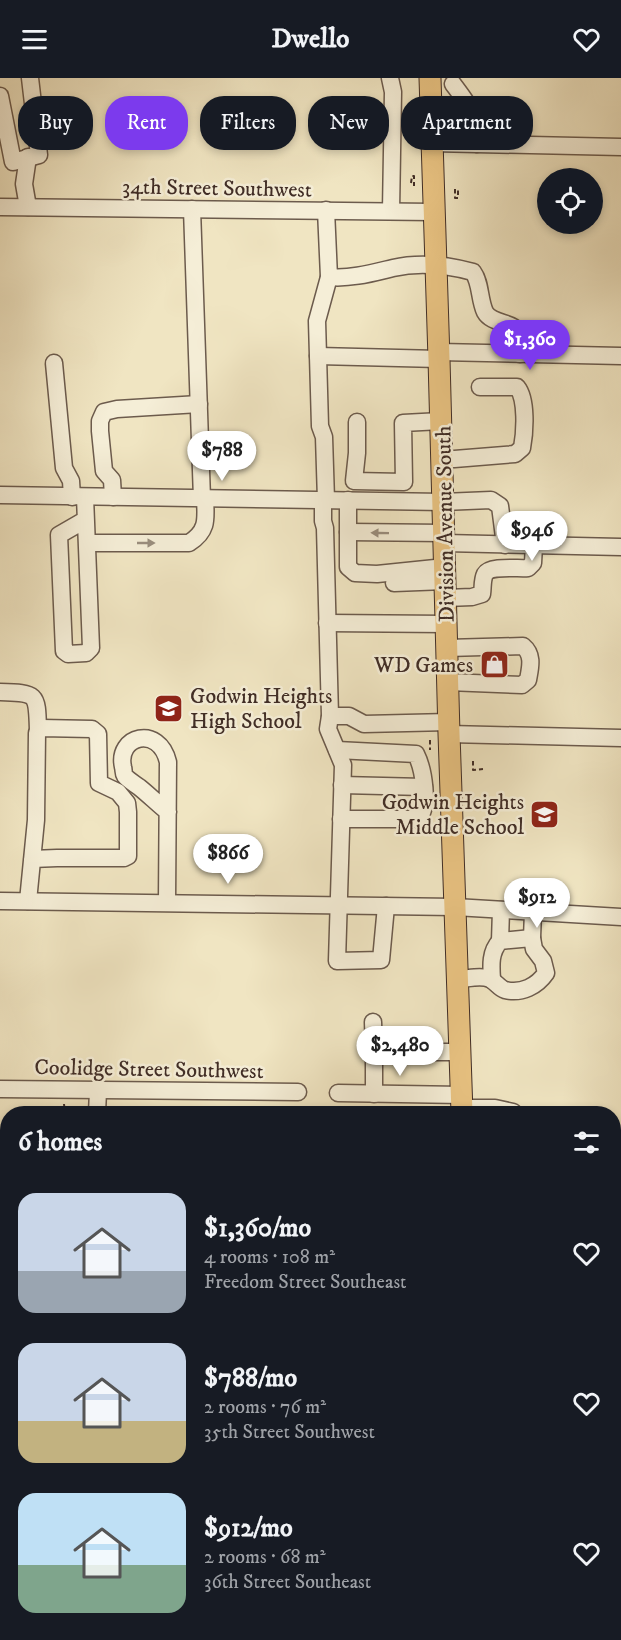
<!DOCTYPE html>
<html lang="en">
<head>
<meta charset="utf-8">
<style>
  :root { --surface:#171b24; --page:#20242c; --text:#f1f3f6; --muted:#9ea1a6; --accent:#7c3aed }
  body { margin:0; font-family:"IM FELL DW Pica",serif; background:var(--page); color:var(--text); height:100vh; display:flex; flex-direction:column; font-size:22px; white-space:nowrap }
  * { box-sizing:border-box; margin:0 }
  p { font-size:20px; color:var(--muted) }
  .icon { flex:none; width:33px; height:33px; fill:none; stroke:currentColor; stroke-width:2; stroke-linecap:round; stroke-linejoin:round }
  .map { position:relative; flex:1; overflow:hidden }
  .details { position:absolute; left:0px; top:1028px; width:621px; height:536px; display:flex; flex-direction:column; background:var(--surface); border-radius:24px 24px 0 0; box-shadow:0 3px 9px #0003 }
  .details>* { flex:none }
  .top-card { position:absolute; left:18px; top:18px; width:585px; height:54px; display:flex; gap:12px }
  .fabs { position:absolute; left:537px; top:90px; display:grid; gap:12px }
  .fabs a { display:grid; place-items:center; width:66px; height:66px; border-radius:50%; background:var(--surface); box-shadow:0 3px 9px #0003; font-size:30px }
  .price { position:absolute; translate:-50% -51px; padding:0 14px; border-radius:21px; background:#fff; color:#222; font-size:20px; line-height:39px; filter:drop-shadow(0 2px 3px #0008) }
  .price::after { content:''; position:absolute; left:50%; top:36px; width:18px; height:14px; margin-left:-9px; background:inherit; clip-path:polygon(0 0,100% 0,50% 100%) }
  .price.on { background:var(--accent); color:#fff }
  ul { padding:0; list-style:none }
  li { display:flex; align-items:center; gap:18px; height:150px; padding:0 18px }
  li span { display:grid; place-items:center; flex:none; width:168px; height:120px; border-radius:18px; color:#555 }
  li>.icon { margin-inline-start:auto }
  span .icon { width:72px; height:72px; fill:#fffc; stroke-width:1 }
  li b { font-size:26px }
  h2 { display:flex; justify-content:space-between; align-items:center; height:72px; padding:0 18px; font-size:26px }
  .chip { padding:0 21px; border-radius:24px; background:var(--surface); box-shadow:0 3px 9px #0003; font-size:21px; line-height:54px }
  .chip.on { background:var(--accent); color:#fff }
  header { display:flex; justify-content:space-between; align-items:center; height:78px; padding:0 18px; background:var(--surface); font-size:27px; font-weight:800 }
  .map>svg:first-child { display:block }
  .lines { fill:none; stroke-linecap:round; stroke-linejoin:round }
  .minor-casing { stroke:#6c5b4d; stroke-width:19 }
  .major-casing { stroke:#402d26; stroke-width:23 }
  .path { stroke:#402d26; stroke-width:2; stroke-dasharray:4.5 3; stroke-linecap:butt }
  .minor { stroke:#f5eed7; stroke-width:16 }
  .major { stroke:#e8c281; stroke-width:21 }
  .oneway { fill:#9a8e7e }
  .labels { text-anchor:middle; stroke-width:5; stroke-linejoin:round; paint-order:stroke }
  .street-label { font-size:22px; fill:#402d26; stroke:#f5eed7 }
  .poi-label { font-size:22px; fill:#402d26; stroke:#f5eed7; text-anchor:end }
</style>
</head>
<body>
<header><svg class="icon" aria-label="menu" viewBox="0 0 24 24"><path d="M4 6h16M4 12h16M4 18h16"/></svg>Dwello<svg class="icon" aria-label="heart" viewBox="0 0 24 24"><path d="M12 20l-8-8c-3-5 5-10 8-4 3-6 11-1 8 4z"/></svg></header>
<div class="map">
<svg width="621" height="1562" viewBox="0 0 621 1562">
  <rect width="100%" height="100%" fill="#f0e5c2"/>
  <filter id="stains"><feTurbulence type="fractalNoise" baseFrequency=".00333" numOctaves="4"/><feColorMatrix values="0 0 0 0 .2 0 0 0 0 .09 0 0 0 0 .02 0 0 0 .5 -.17"/></filter>
  <radialGradient id="worn" r=".72"><stop offset=".6" stop-color="#630" stop-opacity="0"/><stop offset="1" stop-color="#630" stop-opacity=".3"/></radialGradient>
  <g class="lines">
    <defs>
      <g id="minor">
        <polyline points="390,0 393,14 391,133"/>
        <path d="M453,6C468,26 480,40 477,66"/>
        <polyline points="0,18 13,84 39,77 30,0"/>
        <polyline points="432,65 621,69"/>
        <polyline points="28,79 24,106 28,129"/>
        <polyline points="0,129 433,134"/>
        <polyline points="192,131 202,421"/>
        <path d="M329,199C351,201 372,195 393,190C420,184 447,187 473,194C481,205 479,221 485,234C492,247 516,243 520,257C522,262 520,270 520,276"/>
        <polyline points="439,274 621,278"/>
        <polyline points="318,278 439,281"/>
        <polyline points="54,285 64,390 71,403 72,419"/>
        <polyline points="357,344 357,375 354,403 404,404 403,345 441,343"/>
        <path d="M442,382L515,376L522,370C525,354 527,321 517,309H480"/>
        <polyline points="0,417 443,424 491,422 500,428 505,467"/>
        <polyline points="85,419 91,570 86,575 68,576 64,573 59,457 85,442"/>
        <polyline points="113,419 112,402 104,393 100,353 100,343 104,334 117,331 199,326"/>
        <polyline points="323,422 323,443 325,450 330,638 328,651 343,687 337,883 381,882 386,828"/>
        <polyline points="326,422 324,359 320,348 317,243 329,199 326,132"/>
        <polyline points="348,422 348,489 355,495 377,496 445,489"/>
        <polyline points="348,454 444,455"/>
        <path d="M88,465H189C208,453 206,441 205,421"/>
        <polyline points="445,465 621,469"/>
        <polyline points="394,505 445,503"/>
        <path d="M446,520L472,519L482,516C483,510 482,502 485,496C490,487 519,491 528,490L533,485L534,467"/>
        <polyline points="327,545 446,546"/>
        <path d="M447,570L523,568C534,577 530,590 528,602L522,607L448,604"/>
        <path d="M0,614C38,615 37,615 38,653"/>
        <polyline points="330,638 349,638 364,646 449,644"/>
        <polyline points="449,656 621,660"/>
        <path d="M337,672L416,676C423,690 431,731 417,741H341"/>
        <polyline points="342,707 424,709"/>
        <polyline points="0,823 455,829 621,839"/>
        <polyline points="28,823 36,742 37,655 41,650 92,651 98,656 99,705 118,714 127,725 128,734 128,778 124,780 57,780 32,781"/>
        <path d="M167,824L168,684C159,646 116,658 123,689C124,692 123,695 125,698C128,702 135,706 139,709C149,717 158,726 168,734"/>
        <polyline points="500,863 501,832"/>
        <path d="M458,901C467,901 481,897 490,901C496,904 499,910 505,912C522,916 537,908 546,895L543,883L534,871L532,860L533,834"/>
        <path d="M492,902C491,887 490,874 500,863L532,860"/>
        <polyline points="373,944 374,974"/>
        <polyline points="0,1011 298,1014"/>
        <polyline points="338,1015 462,1017"/>
        <polyline points="374,1016 374,974 460,974"/>
        <polyline points="462,1030 495,1030 513,1034 514,1035"/>
        <polyline points="97,1035 98,1013"/>
        <polyline points="0,1240 8,1241"/>
        <polyline points="0,1385 8,1385"/>
        <polyline points="0,1498 8,1498"/>
        <polyline points="181,1556 181,1562"/>
        <polyline points="440,1556 440,1562"/>
        <polyline points="257,1562 257,1556"/>
      </g>
      <g id="major">
        <polyline points="430,0 439,281 449,656 462,1035"/>
        <polyline points="482,1556 482,1562"/>
      </g>
    </defs>
    <!-- minor casing -->
    <use href="#minor" class="minor-casing"/>
    <!-- major casing -->
    <use href="#major" class="major-casing"/>
    <!-- path -->
    <g class="path">
      <polyline points="411,105 412,98 414,98 414,108"/>
      <polyline points="455,111 455,120 458,120 458,111"/>
      <polyline points="430,662 430,672"/>
      <polyline points="473,683 473,692 483,691"/>
      <polyline points="64,1026 65,1035"/>
      <polyline points="72,1556 72,1562"/>
    </g>
    <!-- minor -->
    <use href="#minor" class="minor"/>
    <!-- major -->
    <use href="#major" class="major"/>
  </g>
  <!-- one-way arrows -->
  <defs><path id="oneway-solid" d="M-6-.8H1V-3.2L6.5 0L1 3.2V.8H-6Z" transform="scale(1.5)"/></defs>
  <g class="oneway">
    <use href="#oneway-solid" transform="translate(380 455) rotate(-179)"/>
    <use href="#oneway-solid" transform="translate(146 465)"/>
  </g>
  <!-- icons -->
  <defs>
    <symbol id="shop-square" viewBox="-11 -11 22 22"><rect x="-9" y="-9" width="18" height="18" rx="4" fill="#8f2418" stroke="#f5eed7"/><path d="M-5-2.5h2.3a2.7 3.5 0 0 1 5.4 0H5L5.5 6h-11ZM-1.5-2.5h3a1.5 2.3 0 0 0-3 0Z" fill="#fff"/></symbol>
    <symbol id="school-square" viewBox="-11 -11 22 22"><rect x="-9" y="-9" width="18" height="18" rx="4" fill="#8f2418" stroke="#f5eed7"/><path d="M0-5L7-2L0 1L-7-2ZM-4 1L0 2.5L4 1V4Q0 6-4 4Z" fill="#fff"/></symbol>
  </defs>
  <g fill-rule="evenodd">
    <use href="#shop-square" x="478" y="570" width="33" height="33"/>
    <use href="#school-square" x="152" y="614" width="33" height="33"/>
    <use href="#school-square" x="528" y="720" width="33" height="33"/>
  </g>
  <g class="labels">
    <!-- street labels -->
    <g class="street-label">
      <text transform="translate(217 109) rotate(1)" y="8">34th Street Southwest</text>
      <text transform="translate(444 446) rotate(-91)" y="8">Division Avenue South</text>
      <text transform="translate(149 990) rotate(1)" y="8">Coolidge Street Southwest</text>
    </g>
    <!-- poi labels -->
    <g class="poi-label">
      <text x="473" y="594">WD Games</text>
      <text x="190" y="625" text-anchor="start">Godwin Heights<tspan x="190" dy="25">High School</tspan></text>
      <text x="524" y="731">Godwin Heights<tspan x="524" dy="25">Middle School</tspan></text>
    </g>
  </g>
  <rect width="100%" height="100%" filter="url(#stains)"/>
  <rect width="100%" height="100%" fill="url(#worn)"/>
</svg>
<div class="fabs">
<a><svg class="icon" aria-label="locate" viewBox="0 0 24 24"><circle cx="12" cy="12" r="6"/><path d="M12 2v4M12 18v4M2 12h4M18 12h4"/></svg></a>
</div>
<b class="price on" style="left:530px;top:293px">$1,360</b>
<b class="price" style="left:222px;top:404px">$788</b>
<b class="price" style="left:532px;top:484px">$946</b>
<b class="price" style="left:228px;top:807px">$866</b>
<b class="price" style="left:537px;top:851px">$912</b>
<b class="price" style="left:400px;top:999px">$2,480</b>
<div class="top-card">
<a class="chip">Buy</a>
<a class="chip on">Rent</a>
<a class="chip">Filters</a>
<a class="chip">New</a>
<a class="chip">Apartment</a>
</div>
<section class="details">
<h2>6 homes<svg class="icon" aria-label="filters" viewBox="0 0 24 24"><path d="M4 7h16M4 17h16"/><circle cx="9" cy="7" r="2"/><circle cx="15" cy="17" r="2"/></svg></h2>
<ul>
<li><span style="background:linear-gradient(#c9d6e8 65%,#9aa5b1 0)"><svg class="icon" aria-label="home" viewBox="0 0 24 24"><path d="M3 11l9-7 9 7M6 9v11h12V9"/></svg></span><div><b>$1,360/mo</b><p>4 rooms · 108 m²</p><p>Freedom Street Southeast</p></div><svg class="icon" aria-label="heart" viewBox="0 0 24 24"><path d="M12 20l-8-8c-3-5 5-10 8-4 3-6 11-1 8 4z"/></svg></li>
<li><span style="background:linear-gradient(#c9d6e8 65%,#c2b280 0)"><svg class="icon" aria-label="home" viewBox="0 0 24 24"><path d="M3 11l9-7 9 7M6 9v11h12V9"/></svg></span><div><b>$788/mo</b><p>2 rooms · 76 m²</p><p>35th Street Southwest</p></div><svg class="icon" aria-label="heart" viewBox="0 0 24 24"><path d="M12 20l-8-8c-3-5 5-10 8-4 3-6 11-1 8 4z"/></svg></li>
<li><span style="background:linear-gradient(#bfe0f5 60%,#7fa58c 0)"><svg class="icon" aria-label="home" viewBox="0 0 24 24"><path d="M3 11l9-7 9 7M6 9v11h12V9"/></svg></span><div><b>$912/mo</b><p>2 rooms · 68 m²</p><p>36th Street Southeast</p></div><svg class="icon" aria-label="heart" viewBox="0 0 24 24"><path d="M12 20l-8-8c-3-5 5-10 8-4 3-6 11-1 8 4z"/></svg></li>
</ul>
</section>
</div>
</body>
</html>
